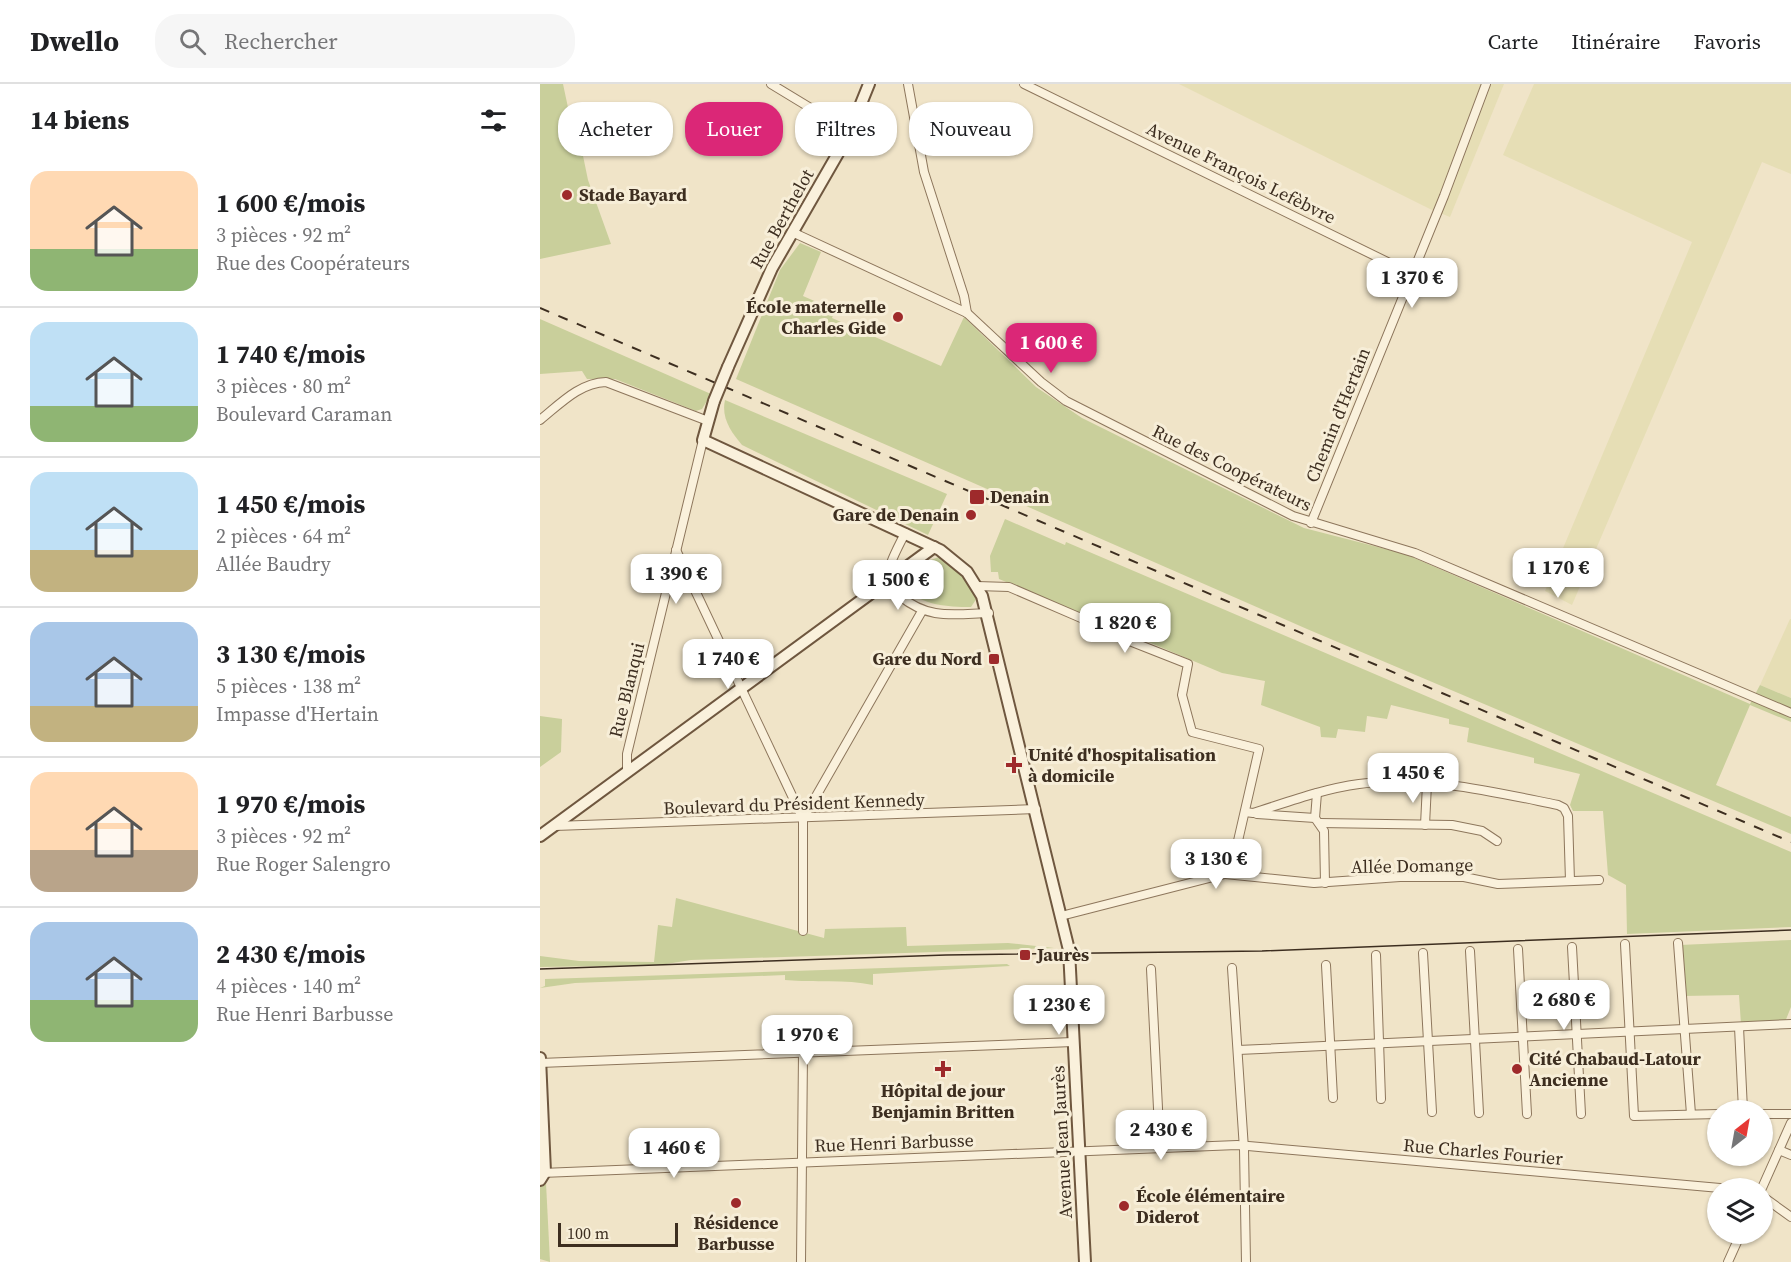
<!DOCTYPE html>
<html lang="fr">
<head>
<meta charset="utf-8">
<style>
  :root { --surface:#fff; --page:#f6f6f6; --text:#202124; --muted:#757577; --line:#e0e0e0; --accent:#db2777 }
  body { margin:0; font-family:"Source Serif 4",serif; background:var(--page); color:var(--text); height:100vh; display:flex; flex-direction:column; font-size:22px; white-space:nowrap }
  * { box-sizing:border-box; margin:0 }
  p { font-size:20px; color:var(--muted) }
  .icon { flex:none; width:33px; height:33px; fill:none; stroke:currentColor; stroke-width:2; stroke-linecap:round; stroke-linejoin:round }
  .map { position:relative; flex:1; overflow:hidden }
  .details { display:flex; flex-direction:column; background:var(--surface); width:540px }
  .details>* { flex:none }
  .hud { position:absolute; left:18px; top:18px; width:570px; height:54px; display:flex; gap:12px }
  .needle { width:39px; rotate:31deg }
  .fabs { position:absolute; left:1167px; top:1016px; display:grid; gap:12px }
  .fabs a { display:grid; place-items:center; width:66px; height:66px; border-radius:50%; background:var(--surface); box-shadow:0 2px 4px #0004; font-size:30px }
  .scale { position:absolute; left:18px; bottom:15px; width:120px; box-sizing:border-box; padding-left:6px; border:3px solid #3d2e20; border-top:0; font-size:16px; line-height:21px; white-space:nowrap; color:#3d2e20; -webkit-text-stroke:4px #f7eed8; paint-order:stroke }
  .price { position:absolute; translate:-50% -51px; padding:0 14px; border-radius:12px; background:#fff; color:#222; font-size:20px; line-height:39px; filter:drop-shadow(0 2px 3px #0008) }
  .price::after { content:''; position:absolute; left:50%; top:36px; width:18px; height:14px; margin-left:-9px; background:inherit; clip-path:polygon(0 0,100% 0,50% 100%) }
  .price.selected { background:var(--accent); color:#fff }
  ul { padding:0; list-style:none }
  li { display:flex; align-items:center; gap:18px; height:150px; padding:0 30px }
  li+li { border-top:2px solid var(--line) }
  li span { display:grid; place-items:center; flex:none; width:168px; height:120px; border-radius:18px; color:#555 }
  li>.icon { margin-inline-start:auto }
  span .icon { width:72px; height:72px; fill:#fffc; stroke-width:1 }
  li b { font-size:26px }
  h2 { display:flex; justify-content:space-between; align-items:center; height:72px; padding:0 30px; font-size:26px }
  .chip { padding:0 21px; border-radius:24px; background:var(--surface); box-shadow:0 2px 4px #0004; font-size:21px; line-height:54px }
  .chip.selected { background:var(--accent); color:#fff }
  header { display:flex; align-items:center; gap:36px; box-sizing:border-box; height:84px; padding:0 30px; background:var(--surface); border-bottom:2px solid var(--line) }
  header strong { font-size:28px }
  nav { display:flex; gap:33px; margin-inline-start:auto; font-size:21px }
  .search { width:420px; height:54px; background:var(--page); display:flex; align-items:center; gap:15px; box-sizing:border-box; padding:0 21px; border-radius:24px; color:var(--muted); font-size:22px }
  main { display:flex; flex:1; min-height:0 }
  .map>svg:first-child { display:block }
  .farmland { fill:#e6deb5 }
  .green { fill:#c9cf9b }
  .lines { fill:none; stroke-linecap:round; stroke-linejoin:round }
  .street-casing { stroke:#8d765c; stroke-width:10 }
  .secondary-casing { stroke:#6f573f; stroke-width:14 }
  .street { stroke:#faf1dc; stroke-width:8 }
  .secondary { stroke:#faf1dc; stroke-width:10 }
  .tram { stroke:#3d2e20; stroke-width:1.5 }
  .rail { stroke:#3d2e20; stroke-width:2; stroke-dasharray:10 10; stroke-linecap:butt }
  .secondary-bridge-casing { stroke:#6f573f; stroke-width:14; stroke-linecap:butt }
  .secondary-bridge { stroke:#faf1dc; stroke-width:10 }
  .poi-dot { fill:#9e2a2b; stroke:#f7eed8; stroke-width:2 }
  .labels { text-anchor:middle; stroke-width:6; stroke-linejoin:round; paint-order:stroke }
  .street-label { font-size:18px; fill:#3d2e20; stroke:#f7eed8 }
  .poi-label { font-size:18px; font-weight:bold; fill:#3d2e20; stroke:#f7eed8; text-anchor:start }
</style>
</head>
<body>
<header>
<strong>Dwello</strong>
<div class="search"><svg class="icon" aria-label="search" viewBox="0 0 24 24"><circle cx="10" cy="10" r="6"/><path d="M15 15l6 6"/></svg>Rechercher</div>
<nav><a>Carte</a><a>Itinéraire</a><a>Favoris</a></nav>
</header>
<main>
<section class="details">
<h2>14 biens<svg class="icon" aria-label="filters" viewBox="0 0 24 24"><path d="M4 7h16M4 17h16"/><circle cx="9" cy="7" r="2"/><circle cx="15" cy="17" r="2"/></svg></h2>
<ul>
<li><span style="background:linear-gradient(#ffd9b3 65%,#8fb573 0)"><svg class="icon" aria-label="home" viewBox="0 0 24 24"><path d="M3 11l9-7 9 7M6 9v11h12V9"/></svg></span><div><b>1 600 €/mois</b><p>3 pièces · 92 m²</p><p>Rue des Coopérateurs</p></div></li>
<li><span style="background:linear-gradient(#bfe0f5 70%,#8fb573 0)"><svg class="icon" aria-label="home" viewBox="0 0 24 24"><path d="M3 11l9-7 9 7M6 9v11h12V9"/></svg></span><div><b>1 740 €/mois</b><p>3 pièces · 80 m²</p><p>Boulevard Caraman</p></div></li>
<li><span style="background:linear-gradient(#bfe0f5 65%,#c2b280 0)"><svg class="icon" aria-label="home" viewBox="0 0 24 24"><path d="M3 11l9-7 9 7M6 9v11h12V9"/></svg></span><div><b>1 450 €/mois</b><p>2 pièces · 64 m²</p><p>Allée Baudry</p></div></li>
<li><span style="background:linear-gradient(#a9c7e8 70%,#c2b280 0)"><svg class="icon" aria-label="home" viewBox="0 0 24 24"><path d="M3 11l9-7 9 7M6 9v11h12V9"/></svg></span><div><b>3 130 €/mois</b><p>5 pièces · 138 m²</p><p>Impasse d'Hertain</p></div></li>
<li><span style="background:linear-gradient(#ffd9b3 65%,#b9a48a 0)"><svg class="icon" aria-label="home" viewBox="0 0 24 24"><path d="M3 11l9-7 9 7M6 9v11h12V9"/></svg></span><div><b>1 970 €/mois</b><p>3 pièces · 92 m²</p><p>Rue Roger Salengro</p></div></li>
<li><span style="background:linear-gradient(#a9c7e8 65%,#8fb573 0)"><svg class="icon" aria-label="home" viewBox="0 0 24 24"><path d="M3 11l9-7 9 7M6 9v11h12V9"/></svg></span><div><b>2 430 €/mois</b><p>4 pièces · 140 m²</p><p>Rue Henri Barbusse</p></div></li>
</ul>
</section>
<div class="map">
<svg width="1251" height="1178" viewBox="0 0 1251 1178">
  <rect width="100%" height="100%" fill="#f0e4c8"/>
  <!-- farmland -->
  <g class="farmland">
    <polygon points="639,0 942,0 894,127"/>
    <polygon points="948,0 964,0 910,133 900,129"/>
    <polygon points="994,0 1251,0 1251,90 1222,78 1032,521 1005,507 1152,158 963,71"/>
    <polygon points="1250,535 1251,535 1251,614 1220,601"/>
  </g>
  <!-- green -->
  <g class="green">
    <polygon points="0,0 23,0 30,33 35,33 48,96 71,160 0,175"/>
    <polygon points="260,159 281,168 263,212 295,226 292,234 401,282 424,233 496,303 542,334 764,444 865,470 1210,620 1220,601 1251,614 1251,638 1210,621 1176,701 1251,733 1251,750 767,545 196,295 240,186"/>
    <polygon points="0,235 171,310 162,325 156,327 75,295 47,295 42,287 0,290"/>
    <path d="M185,316L407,410L388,451L202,361C191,348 181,334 185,316Z"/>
    <polygon points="465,435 525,461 526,458 1251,768 1251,843 1087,850 1086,801 1068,791 1063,727 1033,727 1030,721 1040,690 994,679 994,674 927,658 929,644 909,640 909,635 851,621 847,635 827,632 825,648 798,645 796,654 781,653 780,643 721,621 725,597 682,589 459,495 458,488 451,488 450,472"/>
    <path d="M401,472C417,484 429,496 437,514L431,523C405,523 386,521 364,506V497L391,476Z"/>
    <polygon points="0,632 22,635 21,668 0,683"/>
    <polygon points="136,814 284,854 285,845 366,843 367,862 468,859 514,864 151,876 120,881 0,883 0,872 39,877 114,878 118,841 132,843"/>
    <polygon points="1251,856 1251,923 1245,938 1201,940 1199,911 1143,912 1140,861"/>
    <path d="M467,880L470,882L333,890V901C305,895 275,899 245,896V891L35,899L0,904L5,902V895Z"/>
    <polygon points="6,1099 10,1178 0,1175 0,1101"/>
  </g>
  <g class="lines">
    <defs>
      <g id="street">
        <polyline points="231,0 310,48"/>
        <polyline points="368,0 384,88 424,212 427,229"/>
        <polyline points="484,0 872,190"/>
        <polyline points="252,148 427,229 501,298 526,317 753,432 875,469 1251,629"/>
        <path d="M0,336C20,320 39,299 66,298L168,337"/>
        <polyline points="771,439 904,112 946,0"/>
        <path d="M365,449C359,462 346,483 348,498C349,504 355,508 360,512C389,536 413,530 449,529"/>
        <polyline points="136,466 263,735 263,847"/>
        <polyline points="437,502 469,503 541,534 554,543 648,580 642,611 652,648 719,665 695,770 685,790 521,832"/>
        <polyline points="87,688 87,670 163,356"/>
        <path d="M705,728L713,729C748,718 782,705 819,700C884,691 954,708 1018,721L1024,724L1028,732L1030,797"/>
        <polyline points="717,730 775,734 784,747 785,799"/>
        <polyline points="775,734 777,709"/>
        <polyline points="263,735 382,527"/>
        <polyline points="780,739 912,741 942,747 957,757"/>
        <polyline points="885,741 887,700"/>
        <polyline points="15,742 496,725"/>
        <polyline points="685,790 774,799 860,793 924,793 958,800 1059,796"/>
        <polyline points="1138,859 1151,1030"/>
        <polyline points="1085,860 1094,1032 1178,1030"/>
        <polyline points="1032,863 1041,1030"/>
        <polyline points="978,865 987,1030"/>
        <polyline points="930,867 939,1029"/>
        <polyline points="883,869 892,1028"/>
        <polyline points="836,871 841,1015"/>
        <polyline points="786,881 793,1014"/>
        <polyline points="692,884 704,1065 706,1178"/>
        <polyline points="611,885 620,1064"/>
        <polyline points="1199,943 1203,1026"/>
        <polyline points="698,966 1251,940"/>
        <polyline points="0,979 533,958"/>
        <polyline points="1222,1030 1251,1030"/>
        <polyline points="1239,1066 1251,1071"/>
        <polyline points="2,1089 697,1061 1180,1104"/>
        <polyline points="1222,1104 1251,1039"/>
        <polyline points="1222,1112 1251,1133"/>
        <polyline points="261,1178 263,969"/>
        <polyline points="1188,1178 1201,1149"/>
      </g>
      <g id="secondary">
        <polyline points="188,283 232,184 308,52 329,0"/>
        <polyline points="174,317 163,356 400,466 427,488 442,512 529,866 545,1178"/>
        <polyline points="0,752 394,463"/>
        <polyline points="0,974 5,1088 0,1096"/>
      </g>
    </defs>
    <!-- street casing -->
    <use href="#street" class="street-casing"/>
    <!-- secondary casing -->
    <use href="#secondary" class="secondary-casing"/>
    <!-- street -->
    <use href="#street" class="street"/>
    <!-- secondary -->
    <use href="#secondary" class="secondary"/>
    <!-- tram -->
    <polyline class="tram" points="0,885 406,871 722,867 1251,846"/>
    <!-- rail -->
    <polyline class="rail" points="0,224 1251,758"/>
    <defs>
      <polyline id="secondary-bridge" points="174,317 188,283"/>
    </defs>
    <!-- secondary-bridge casing -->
    <use href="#secondary-bridge" class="secondary-bridge-casing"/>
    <!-- secondary-bridge -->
    <use href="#secondary-bridge" class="secondary-bridge"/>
  </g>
  <!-- markers -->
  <g class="poi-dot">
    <circle cx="27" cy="111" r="6"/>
    <circle cx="358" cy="233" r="6"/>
    <rect x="429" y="405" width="16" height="16" rx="3"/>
    <circle cx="431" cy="431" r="6"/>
    <rect x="448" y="569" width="12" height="12" rx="3"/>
    <path d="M471 672h6v6h6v6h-6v6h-6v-6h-6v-6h6z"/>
    <rect x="479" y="865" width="12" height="12" rx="3"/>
    <path d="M400 976h6v6h6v6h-6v6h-6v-6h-6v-6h6z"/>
    <circle cx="977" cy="985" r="6"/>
    <circle cx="196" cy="1119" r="6"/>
    <circle cx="584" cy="1122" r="6"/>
  </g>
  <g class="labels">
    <!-- street labels -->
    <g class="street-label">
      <text transform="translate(701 89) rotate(26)" y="6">Avenue François Lefèbvre</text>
      <text transform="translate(242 135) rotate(-61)" y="6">Rue Berthelot</text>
      <text transform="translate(798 331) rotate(-68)" y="6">Chemin d'Hertain</text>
      <text transform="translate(692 384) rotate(26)" y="6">Rue des Coopérateurs</text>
      <text transform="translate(87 606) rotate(-76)" y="6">Rue Blanqui</text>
      <text transform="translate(254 720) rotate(-2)" y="6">Boulevard du Président Kennedy</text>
      <text transform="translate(872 782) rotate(-1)" y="6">Allée Domange</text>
      <text transform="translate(522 1058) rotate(-93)" y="6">Avenue Jean Jaurès</text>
      <text transform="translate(354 1059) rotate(-2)" y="6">Rue Henri Barbusse</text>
      <text transform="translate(943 1068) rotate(5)" y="6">Rue Charles Fourier</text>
    </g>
    <!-- poi labels -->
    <g class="poi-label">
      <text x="39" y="117">Stade Bayard</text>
      <text x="346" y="229" text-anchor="end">École maternelle<tspan x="346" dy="21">Charles Gide</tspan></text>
      <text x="450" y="419">Denain</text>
      <text x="419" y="437" text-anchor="end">Gare de Denain</text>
      <text x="442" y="581" text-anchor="end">Gare du Nord</text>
      <text x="488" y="677">Unité d'hospitalisation<tspan x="488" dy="21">à domicile</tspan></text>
      <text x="497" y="877">Jaurès</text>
      <text x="989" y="981">Cité Chabaud-Latour<tspan x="989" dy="21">Ancienne</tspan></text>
      <text x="403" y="1013" text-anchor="middle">Hôpital de jour<tspan x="403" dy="21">Benjamin Britten</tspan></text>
      <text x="596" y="1118">École élémentaire<tspan x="596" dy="21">Diderot</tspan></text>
      <text x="196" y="1145" text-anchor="middle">Résidence<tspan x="196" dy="21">Barbusse</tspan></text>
    </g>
  </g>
</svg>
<div class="fabs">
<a><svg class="needle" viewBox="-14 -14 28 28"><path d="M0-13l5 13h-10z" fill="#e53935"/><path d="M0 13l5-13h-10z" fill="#757577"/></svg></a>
<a><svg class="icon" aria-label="layers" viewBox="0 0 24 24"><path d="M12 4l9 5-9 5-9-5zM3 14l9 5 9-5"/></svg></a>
</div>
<div class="scale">100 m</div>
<b class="price" style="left:872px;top:225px">1 370 €</b>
<b class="price selected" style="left:511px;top:290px">1 600 €</b>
<b class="price" style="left:1018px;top:515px">1 170 €</b>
<b class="price" style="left:136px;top:521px">1 390 €</b>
<b class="price" style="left:358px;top:527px">1 500 €</b>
<b class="price" style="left:585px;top:570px">1 820 €</b>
<b class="price" style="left:188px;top:606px">1 740 €</b>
<b class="price" style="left:873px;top:720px">1 450 €</b>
<b class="price" style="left:676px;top:806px">3 130 €</b>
<b class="price" style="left:1024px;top:947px">2 680 €</b>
<b class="price" style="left:519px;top:952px">1 230 €</b>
<b class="price" style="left:267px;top:982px">1 970 €</b>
<b class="price" style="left:621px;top:1077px">2 430 €</b>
<b class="price" style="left:134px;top:1095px">1 460 €</b>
<div class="hud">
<a class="chip">Acheter</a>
<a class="chip selected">Louer</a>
<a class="chip">Filtres</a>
<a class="chip">Nouveau</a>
</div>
</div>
</main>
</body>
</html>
